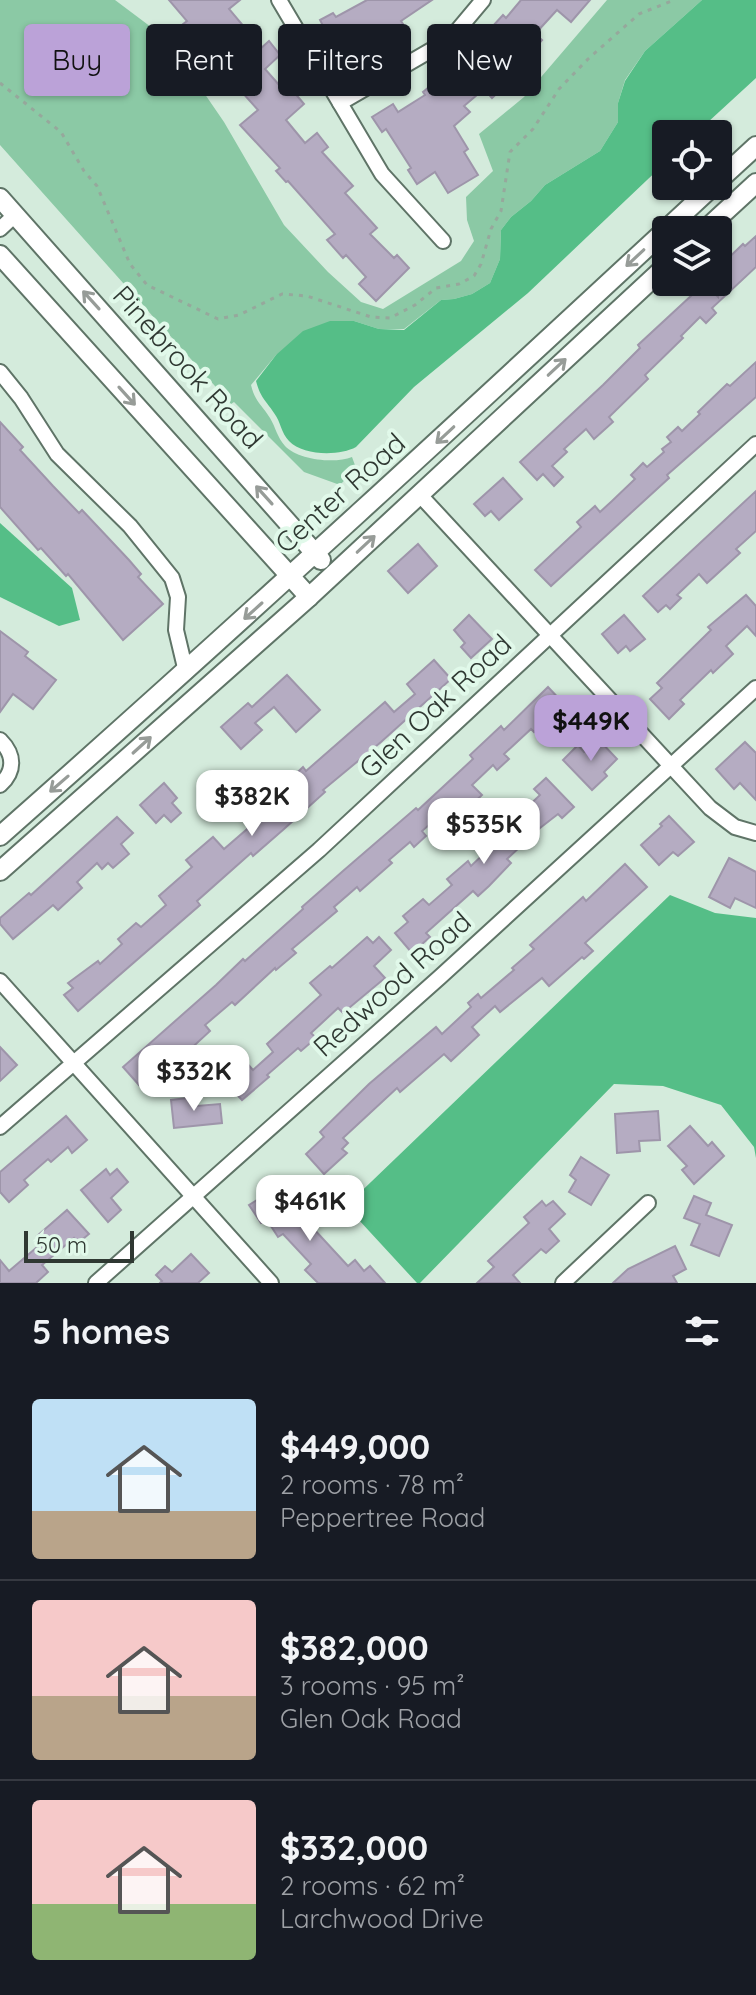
<!DOCTYPE html>
<html lang="en">
<head>
<meta charset="utf-8">
<style>
  :root { --surface:#171b24; --page:#20242c; --text:#f1f3f6; --muted:#9ea1a6; --line:#363941; --accent:#bba2d8 }
  body { margin:0; font-family:Quicksand,sans-serif; background:var(--page); color:var(--text); height:100vh; display:flex; flex-direction:column; font-size:30px; white-space:nowrap }
  * { box-sizing:border-box; margin:0 }
  p { font-size:26px; color:var(--muted) }
  .icon { flex:none; width:44px; height:44px; fill:none; stroke:currentColor; stroke-width:2; stroke-linecap:round; stroke-linejoin:round }
  .map { position:relative; height:1283px; overflow:hidden }
  .panel { display:flex; flex-direction:column; background:var(--surface); flex:1 }
  .panel>* { flex:none }
  .hud { position:absolute; left:24px; top:24px; width:708px; height:72px; display:flex; gap:16px }
  .fabs { position:absolute; left:652px; top:120px; display:grid; gap:16px }
  .fabs a { display:grid; place-items:center; width:80px; height:80px; border-radius:8px; background:var(--surface); box-shadow:0 2px 6px #0004; font-size:40px }
  .scale { position:absolute; left:24px; bottom:20px; width:110px; box-sizing:border-box; padding-left:8px; border:4px solid #2f3832; border-top:0; font-size:22px; line-height:28px; white-space:nowrap; color:#2f3832; -webkit-text-stroke:6px #e1f9ea; paint-order:stroke }
  .price { position:absolute; translate:-50% -68px; padding:0 18px; border-radius:16px; background:#fff; color:#222; font-size:26px; line-height:52px; filter:drop-shadow(0 2px 4px #0008) }
  .price::after { content:''; position:absolute; left:50%; top:48px; width:24px; height:18px; margin-left:-12px; background:inherit; clip-path:polygon(0 0,100% 0,50% 100%) }
  .price.on { background:var(--accent); color:#111 }
  ul { padding:0; list-style:none }
  li { display:flex; align-items:center; gap:24px; height:200px; padding:0 32px }
  li+li { border-top:2px solid var(--line) }
  li span { display:grid; place-items:center; flex:none; width:224px; height:160px; border-radius:8px; color:#555 }
  li>.icon { margin-inline-start:auto }
  span .icon { width:96px; height:96px; fill:#fffc; stroke-width:1 }
  li b { font-size:34px }
  h2 { display:flex; justify-content:space-between; align-items:center; height:96px; padding:0 32px; font-size:34px }
  .chip { padding:0 28px; border-radius:8px; background:var(--surface); box-shadow:0 2px 6px #0004; font-size:28px; line-height:72px }
  .chip.on { background:var(--accent); color:#111 }
  .map>svg:first-child { display:block }
  .green { fill:#8bc9a5 }
  .water { fill:#55be87 }
  .building { fill:#b5acc2; stroke:#9e95aa; stroke-width:2 }
  .lines { fill:none; stroke-linecap:round; stroke-linejoin:round }
  .minor-casing { stroke:#5f7467; stroke-width:18 }
  .tertiary-casing { stroke:#5f7467; stroke-width:22 }
  .path { stroke:#96a89c; stroke-width:3; stroke-dasharray:4 6; stroke-linecap:butt }
  .minor { stroke:#fff; stroke-width:14 }
  .tertiary { stroke:#fff; stroke-width:18 }
  .oneway { stroke:#979c98 }
  .labels { text-anchor:middle; stroke-width:8; stroke-linejoin:round; paint-order:stroke }
  .street-label { font-size:28px; fill:#2f3832; stroke:#e1f9ea }
</style>
</head>
<body>
<div class="map">
<svg width="756" height="1283" viewBox="0 0 756 1283">
  <rect width="100%" height="100%" fill="#d4ebdc"/>
  <!-- green -->
  <path class="green" d="M0,0H115L167,39L224,122L284,225L328,272L361,302L383,309L461,261L474,241L467,220L466,197L493,171L479,134L524,97L607,0H702L645,51L625,80L618,103V122L600,151L545,185L531,201L511,217L501,230L500,259L490,283L472,294L454,299L441,300L404,329H379L354,321L276,355L251,385C255,402 262,405 270,418C276,428 277,437 285,446C298,460 335,464 352,457L356,468L340,485L304,472L234,402L231,404L0,145Z"/>
  <!-- water -->
  <g class="water">
    <path d="M702,0H756V78L695,134H666V162L528,293L414,387L356,447C340,456 303,456 289,441C281,433 281,422 274,413C265,399 261,399 256,381L276,355L303,331L330,321H354L379,329L404,330L441,300L454,299L472,294L490,283L500,259L501,230L511,217L531,201L545,185L600,151L618,122V103L625,81L645,51Z"/>
    <polygon points="0,523 72,588 80,620 59,626 0,597"/>
    <polygon points="670,895 715,913 756,918 756,1158 754,1147 721,1105 663,1086 614,1084 420,1283 417,1283 346,1206"/>
  </g>
  <!-- building -->
  <g class="building">
    <polygon points="169,0 240,0 229,9 245,28 242,31 259,50 269,41 280,55 265,69 288,95 293,91 304,104 286,120 305,143 317,133 328,147 322,152 353,186 345,193 377,228 370,234 394,258 397,255 409,268 376,301 359,284 366,277 346,255 343,258 327,240 335,234 288,181 286,182 276,171 280,168 240,125 258,110 224,72 216,79 207,68 223,54 200,26 190,35 182,25 187,21"/>
    <polygon points="367,0 432,0 401,21 405,27 392,36 387,29 354,47 360,57 344,66 320,20 333,13 336,17"/>
    <polygon points="521,0 590,0 571,22 557,10 535,34 542,40 519,67 522,70 492,98 484,89 464,106 470,112 454,126 468,149 464,152 478,175 448,193 435,172 417,184 408,170 411,168 386,129 382,132 372,117 393,104 398,112 425,95 423,92 435,82 438,85 461,65 459,63 472,51 479,58 502,36 492,27 503,15 506,18"/>
    <polygon points="756,236 756,267 712,308 716,313 706,323 700,317 681,336 683,338 645,375 648,379 609,417 613,422 594,439 586,429 564,449 567,452 552,466 563,477 554,486 543,474 537,480 520,462 603,385 640,348 638,345 705,283 718,297 718,268 743,244 745,246"/>
    <polygon points="756,362 756,397 667,475 669,478 551,586 535,570 581,527 577,522 595,506 600,512 612,501 635,479 631,475 643,463 647,467 664,452 662,449 671,442 667,437 678,427 682,431 700,414 698,412 727,384 730,386"/>
    <polygon points="0,422 23,447 20,450 53,486 79,513 82,510 129,560 141,574 138,577 163,604 123,640 68,574 66,576 41,548 38,550 0,507"/>
    <polygon points="503,478 522,499 499,520 491,511 485,516 474,504"/>
    <polygon points="756,491 756,531 736,549 740,553 707,583 699,574 677,595 681,598 670,609 666,605 658,612 643,596"/>
    <polygon points="418,544 437,566 408,593 388,571"/>
    <polygon points="746,595 756,606 756,636 747,626 726,646 733,654 713,673 711,670 680,700 684,704 669,719 650,699 662,688 657,683 711,630 708,627"/>
    <polygon points="469,615 492,639 471,658 461,647 465,643 454,630"/>
    <polygon points="624,615 645,639 630,651 626,646 618,653 602,634"/>
    <polygon points="0,631 28,652 25,656 56,680 33,709 13,694 0,712"/>
    <polygon points="434,660 451,679 381,742 323,790 325,792 284,829 253,856 251,853 197,901 200,905 78,1011 64,995 73,988 68,983 98,961 100,964 122,944 118,939 136,923 141,927 166,905 159,896 192,867 186,860 213,837 224,849 268,811 274,817 293,800 282,787 303,767 306,771 385,702 394,712 415,694 407,684"/>
    <polygon points="287,675 320,710 296,732 274,707 255,723 262,730 241,749 221,727 248,703 252,707"/>
    <polygon points="548,687 564,704 551,716 555,719 544,730 540,726 534,732 531,729 504,754 509,759 497,770 493,765 472,785 482,795 454,821 445,811 422,831 426,836 414,847 410,842 389,860 392,863 360,891 357,887 334,907 337,911 292,949 296,953 276,970 275,968 235,1005 232,1002 205,1025 210,1031 158,1079 153,1073 139,1085 123,1067 216,985 243,959 245,961 303,909 302,907 343,871 416,808 418,810 473,759 470,755 501,726 504,730"/>
    <polygon points="598,739 617,759 604,772 607,776 592,790 563,760 578,745 584,752"/>
    <polygon points="745,742 756,753 756,800 740,783 734,789 716,769"/>
    <polygon points="546,778 574,807 562,818 558,814 540,828 507,859 511,863 489,886 478,896 473,891 426,933 430,937 412,953 395,933 408,922 403,916 423,899 429,905 452,885 447,879 468,861 471,866 506,833 503,830 540,795 534,789"/>
    <polygon points="164,783 177,798 172,803 181,813 171,822 164,815 156,823 140,805"/>
    <polygon points="669,816 694,842 678,856 673,852 659,865 641,845 662,826 660,824"/>
    <polygon points="117,817 133,833 121,844 129,854 113,868 108,863 102,869 97,863 77,882 82,888 58,910 53,905 13,939 0,924 0,918 29,893 31,895"/>
    <polygon points="729,858 756,872 756,908 735,898 730,908 709,897"/>
    <polygon points="625,864 647,887 585,943 593,951 584,959 582,957 549,986 542,978 500,1012 495,1006 472,1027 479,1035 451,1061 444,1054 400,1092 397,1088 343,1138 348,1143 342,1149 347,1153 324,1174 306,1154 324,1137 320,1132 369,1084 436,1027 442,1034 471,1007 468,1003 478,994 481,998 514,970 512,968 534,949 530,945 583,897 586,901"/>
    <polygon points="367,937 373,943 379,937 391,950 374,966 385,978 343,1013 338,1008 311,1033 316,1038 301,1051 298,1048 267,1075 269,1077 242,1100 227,1084 232,1079 227,1073 243,1059 253,1070 273,1052 267,1044 321,995 310,983 330,966 332,968"/>
    <polygon points="0,1047 17,1065 0,1081"/>
    <polygon points="196,1097 197,1106 220,1104 222,1123 174,1128 171,1100"/>
    <polygon points="658,1111 660,1140 639,1141 640,1151 617,1153 615,1114"/>
    <polygon points="66,1116 87,1140 72,1153 68,1147 51,1162 48,1159 24,1180 28,1185 9,1202 0,1192 0,1172"/>
    <polygon points="690,1126 708,1146 712,1142 724,1156 694,1184 682,1170 687,1166 668,1146"/>
    <polygon points="581,1157 609,1175 591,1205 569,1192 576,1180 570,1175"/>
    <polygon points="106,1169 110,1175 117,1169 128,1182 111,1198 121,1210 108,1222 81,1190"/>
    <polygon points="278,1187 307,1232 312,1227 348,1266 355,1260 364,1271 370,1266 385,1283 318,1283 305,1270 311,1264 283,1234 278,1237 267,1220 261,1223 249,1205"/>
    <polygon points="694,1196 711,1203 706,1215 732,1225 719,1256 691,1245 700,1224 684,1218"/>
    <polygon points="542,1201 546,1206 553,1201 565,1214 549,1229 559,1241 546,1253 541,1249 513,1275 520,1283 477,1283 494,1267 488,1261 529,1223 524,1217"/>
    <polygon points="67,1210 89,1234 78,1243 74,1238 42,1265 48,1272 36,1283 0,1283 0,1260 9,1271 43,1242 37,1236"/>
    <polygon points="675,1246 686,1269 673,1276 677,1283 613,1283 628,1269"/>
    <polygon points="191,1254 209,1273 198,1283 160,1283 162,1281 156,1275 165,1266 172,1272"/>
  </g>
  <g class="lines">
    <defs>
      <g id="minor">
        <polyline points="279,0 382,174 443,241"/>
        <polyline points="340,103 440,45 457,31 483,0"/>
        <polyline points="0,229 15,215"/>
        <polyline points="0,372 21,398 57,454 130,526 172,578 178,597 176,630 186,672"/>
        <polyline points="419,494 710,808 735,827 756,833"/>
        <path d="M0,740C15,755 15,771 0,785"/>
        <polyline points="0,981 271,1283"/>
        <polyline points="0,1127 319,850 756,444"/>
        <polyline points="96,1283 440,977 756,688"/>
        <polyline points="563,1283 648,1203"/>
      </g>
      <g id="tertiary">
        <polyline points="718,181 756,146"/>
        <polyline points="0,198 321,560"/>
        <polyline points="705,230 756,183"/>
        <polyline points="0,255 309,597"/>
        <path d="M0,836C241,623 477,405 713,186"/>
        <polyline points="0,871 309,597 666,266"/>
      </g>
    </defs>
    <!-- minor casing -->
    <use href="#minor" class="minor-casing"/>
    <!-- tertiary casing -->
    <use href="#tertiary" class="tertiary-casing"/>
    <!-- path -->
    <polyline class="path" points="0,83 61,132 84,171 97,186 130,264 147,285 218,319 239,315 282,294 307,296 371,317 390,318 415,305 436,288 459,284 474,276 481,264 491,229 501,211 510,152 533,129 559,89 588,59 639,14 674,0"/>
    <!-- minor -->
    <use href="#minor" class="minor"/>
    <!-- tertiary -->
    <use href="#tertiary" class="tertiary"/>
  </g>
  <!-- one-way arrows -->
  <defs><path id="oneway-shaft" d="M-6 0H5M1.5-3L5.5 0L1.5 3" fill="none" stroke-width="1.6" stroke-linecap="round" stroke-linejoin="round" transform="scale(2)"/></defs>
  <g class="oneway">
    <use href="#oneway-shaft" transform="translate(635 258) rotate(137)"/>
    <use href="#oneway-shaft" transform="translate(91 300) rotate(-132)"/>
    <use href="#oneway-shaft" transform="translate(557 367) rotate(-43)"/>
    <use href="#oneway-shaft" transform="translate(127 396) rotate(48)"/>
    <use href="#oneway-shaft" transform="translate(445 435) rotate(137)"/>
    <use href="#oneway-shaft" transform="translate(264 495) rotate(-132)"/>
    <use href="#oneway-shaft" transform="translate(366 544) rotate(-43)"/>
    <use href="#oneway-shaft" transform="translate(253 611) rotate(138)"/>
    <use href="#oneway-shaft" transform="translate(142 745) rotate(-42)"/>
    <use href="#oneway-shaft" transform="translate(59 784) rotate(139)"/>
  </g>
  <g class="labels">
    <!-- street labels -->
    <g class="street-label">
      <text transform="translate(188 367) rotate(48)" y="10">Pinebrook Road</text>
      <text transform="translate(340 493) rotate(-42)" y="10">Center Road</text>
      <text transform="translate(435 706) rotate(-43)" y="10">Glen Oak Road</text>
      <text transform="translate(392 984) rotate(-42)" y="10">Redwood Road</text>
    </g>
  </g>
</svg>
<div class="fabs">
<a><svg class="icon" aria-label="locate" viewBox="0 0 24 24"><circle cx="12" cy="12" r="6"/><path d="M12 2v4M12 18v4M2 12h4M18 12h4"/></svg></a>
<a><svg class="icon" aria-label="layers" viewBox="0 0 24 24"><path d="M12 4l9 5-9 5-9-5zM3 14l9 5 9-5"/></svg></a>
</div>
<div class="scale">50 m</div>
<b class="price on" style="left:591px;top:763px">$449K</b>
<b class="price" style="left:252px;top:838px">$382K</b>
<b class="price" style="left:484px;top:866px">$535K</b>
<b class="price" style="left:194px;top:1113px">$332K</b>
<b class="price" style="left:310px;top:1243px">$461K</b>
<div class="hud">
<a class="chip on">Buy</a>
<a class="chip">Rent</a>
<a class="chip">Filters</a>
<a class="chip">New</a>
</div>
</div>
<section class="panel">
<h2>5 homes<svg class="icon" aria-label="filters" viewBox="0 0 24 24"><path d="M4 7h16M4 17h16"/><circle cx="9" cy="7" r="2"/><circle cx="15" cy="17" r="2"/></svg></h2>
<ul>
<li><span style="background:linear-gradient(#bfe0f5 70%,#b9a48a 0)"><svg class="icon" aria-label="home" viewBox="0 0 24 24"><path d="M3 11l9-7 9 7M6 9v11h12V9"/></svg></span><div><b>$449,000</b><p>2 rooms · 78 m²</p><p>Peppertree Road</p></div></li>
<li><span style="background:linear-gradient(#f6c9c9 60%,#b9a48a 0)"><svg class="icon" aria-label="home" viewBox="0 0 24 24"><path d="M3 11l9-7 9 7M6 9v11h12V9"/></svg></span><div><b>$382,000</b><p>3 rooms · 95 m²</p><p>Glen Oak Road</p></div></li>
<li><span style="background:linear-gradient(#f6c9c9 65%,#8fb573 0)"><svg class="icon" aria-label="home" viewBox="0 0 24 24"><path d="M3 11l9-7 9 7M6 9v11h12V9"/></svg></span><div><b>$332,000</b><p>2 rooms · 62 m²</p><p>Larchwood Drive</p></div></li>
</ul>
</section>
</body>
</html>
